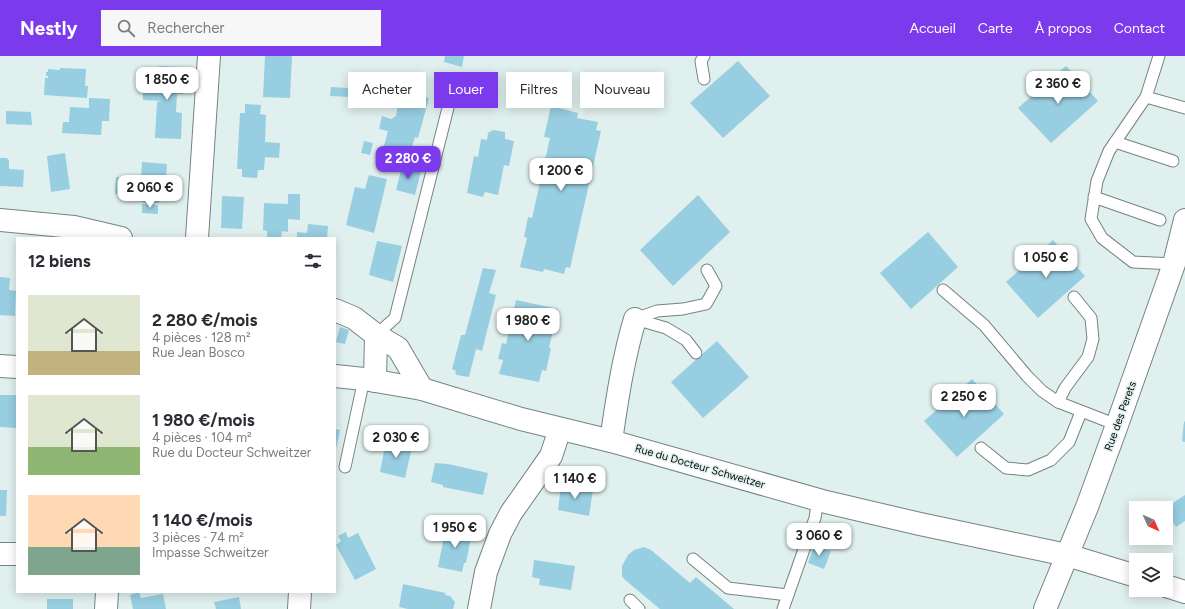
<!DOCTYPE html>
<html lang="fr">
<head>
<meta charset="utf-8">
<style>
  :root { --surface:#fff; --page:#f7f7f7; --text:#2b2b33; --muted:#7c7c81; --accent:#7c3aed }
  body { margin:0; font-family:Figtree,sans-serif; background:var(--page); color:var(--text); height:100vh; display:flex; flex-direction:column; font-size:15px; white-space:nowrap }
  * { box-sizing:border-box; margin:0 }
  p { font-size:13px; color:var(--muted) }
  .icon { flex:none; width:22px; height:22px; fill:none; stroke:currentColor; stroke-width:2; stroke-linecap:round; stroke-linejoin:round }
  .map { position:relative; flex:1; overflow:hidden }
  .drawer { position:absolute; left:16px; top:181px; width:320px; height:356px; display:flex; flex-direction:column; background:var(--surface); border-radius:0px; box-shadow:0 2px 10px #0003 }
  .drawer>* { flex:none }
  .hud { position:absolute; left:348px; top:16px; width:380px; height:36px; display:flex; gap:8px }
  .needle { width:26px; rotate:135deg }
  .tools { position:absolute; left:1129px; top:445px; display:grid; gap:8px }
  .tools a { display:grid; place-items:center; width:44px; height:44px; border-radius:0px; background:var(--surface); box-shadow:0 2px 10px #0003; font-size:20px }
  .price { position:absolute; translate:-50% -34px; padding:0 9px; border-radius:8px; background:#fff; color:#222; font-size:13px; line-height:26px; filter:drop-shadow(0 1px 2px #0008) }
  .price::after { content:''; position:absolute; left:50%; top:24px; width:12px; height:9px; margin-left:-6px; background:inherit; clip-path:polygon(0 0,100% 0,50% 100%) }
  .price.active { background:var(--accent); color:#fff }
  ul { padding:0; list-style:none }
  li { display:flex; align-items:center; gap:12px; height:100px; padding:0 12px }
  li span { display:grid; place-items:center; flex:none; width:112px; height:80px; border-radius:0px; color:#555 }
  li>.icon { margin-inline-start:auto }
  span .icon { width:48px; height:48px; fill:#fffc; stroke-width:1 }
  li b { font-size:17px }
  h2 { display:flex; justify-content:space-between; align-items:center; height:48px; padding:0 12px; font-size:17px }
  .tag { padding:0 14px; border-radius:0px; background:var(--surface); box-shadow:0 2px 10px #0003; font-size:14px; line-height:36px }
  .tag.active { background:var(--accent); color:#fff }
  header { display:flex; align-items:center; gap:24px; box-sizing:border-box; height:56px; padding:0 20px; background:var(--accent); color:#fff }
  header strong { font-size:19px }
  nav { display:flex; gap:22px; margin-inline-start:auto; font-size:14px }
  .search { width:280px; height:36px; background:var(--page); display:flex; align-items:center; gap:10px; box-sizing:border-box; padding:0 14px; border-radius:0px; color:var(--muted); font-size:15px }
  .map>svg:first-child { display:block }
  .building { fill:#98cee1 }
  .lines { fill:none; stroke-linecap:round; stroke-linejoin:round }
  .lane-casing { stroke:#758482; stroke-width:13 }
  .street-casing { stroke:#758482; stroke-width:24 }
  .lane { stroke:#fff; stroke-width:11 }
  .street { stroke:#fff; stroke-width:22 }
  .labels { text-anchor:middle; stroke-width:3; stroke-linejoin:round; paint-order:stroke }
  .street-label { font-size:11px; fill:#070d0c; stroke:#e0f0ee }
</style>
</head>
<body>
<header>
<strong>Nestly</strong>
<div class="search"><svg class="icon" aria-label="search" viewBox="0 0 24 24"><circle cx="10" cy="10" r="6"/><path d="M15 15l6 6"/></svg>Rechercher</div>
<nav><a>Accueil</a><a>Carte</a><a>À propos</a><a>Contact</a></nav>
</header>
<div class="map">
<svg width="1185" height="553" viewBox="0 0 1185 553">
  <rect width="100%" height="100%" fill="#e0f0ee"/>
  <!-- building -->
  <g class="building">
    <polygon points="265,0 292,0 290,42 263,41"/>
    <polygon points="445,0 464,0 462,11 444,6"/>
    <polygon points="738,5 770,40 723,82 690,47"/>
    <polygon points="159,10 184,11 183,38 177,38 176,56 182,57 181,83 155,82 157,46 161,45 143,44 143,36 149,37 150,22 159,23"/>
    <polygon points="1066,10 1098,45 1051,87 1018,52"/>
    <polygon points="60,12 86,13 85,30 88,30 87,42 44,39 45,22 48,22 48,20 46,20 46,16 48,16 48,13 60,14"/>
    <polygon points="331,31 350,32 350,41 330,40"/>
    <polygon points="414,39 429,42 418,82 415,81 410,97 384,90 388,75 379,73 382,60 391,63 396,60 398,49 410,52"/>
    <polygon points="89,42 110,43 109,65 102,65 101,79 62,77 63,66 69,66 70,51 89,52"/>
    <polygon points="245,48 261,49 260,58 266,59 265,86 280,87 279,102 265,101 264,114 258,114 257,122 242,121 242,113 237,113 240,57 245,57"/>
    <polygon points="551,50 578,57 577,62 598,66 596,74 601,75 570,212 566,211 564,218 544,213 543,216 520,211 527,182 524,181 528,161 532,162 550,82 544,81"/>
    <polygon points="6,55 31,56 32,69 6,68"/>
    <polygon points="493,74 505,76 505,83 514,85 509,110 504,109 498,139 485,136 483,141 467,137 474,100 478,101 481,83 487,84 488,77"/>
    <polygon points="364,85 373,87 370,99 361,97"/>
    <polygon points="65,97 70,133 51,136 47,100"/>
    <polygon points="0,102 7,102 9,105 9,113 24,114 23,131 0,130"/>
    <polygon points="142,106 167,108 165,135 160,135 159,147 142,146 143,140 115,138 116,121 141,123"/>
    <polygon points="402,110 421,115 415,139 396,134"/>
    <polygon points="369,119 387,123 374,177 346,169 355,131 365,133"/>
    <polygon points="288,138 300,138 300,164 288,163 288,176 282,175 281,182 267,182 267,175 263,174 264,147 288,148"/>
    <polygon points="698,139 730,176 673,230 640,194"/>
    <polygon points="222,140 244,141 242,173 221,172"/>
    <polygon points="142,148 158,149 158,158 142,157"/>
    <polygon points="308,168 328,170 327,182 297,182 297,176 307,177"/>
    <polygon points="928,176 958,211 911,253 880,217"/>
    <polygon points="1053,184 1085,220 1038,262 1006,226"/>
    <polygon points="377,185 402,190 393,226 369,219"/>
    <polygon points="483,212 496,214 489,237 496,239 482,295 476,293 469,321 457,319 455,317 456,315 452,313 461,279 465,279"/>
    <polygon points="0,221 10,222 9,234 16,235 15,260 0,259"/>
    <polygon points="516,244 558,253 549,292 551,292 546,315 542,314 539,326 499,318 503,304 498,303 502,287 506,288"/>
    <polygon points="340,271 349,274 345,288 336,286"/>
    <polygon points="717,285 749,321 703,362 671,326"/>
    <polygon points="972,323 1004,358 957,401 924,365"/>
    <polygon points="0,339 17,339 17,372 0,371"/>
    <polygon points="1184,365 1185,366 1185,386 1182,385"/>
    <polygon points="335,373 340,374 336,393 335,392"/>
    <polygon points="386,385 412,391 405,422 380,416"/>
    <polygon points="435,407 448,408 488,417 483,439 443,431 443,429 431,426"/>
    <polygon points="561,429 593,434 589,460 558,454"/>
    <polygon points="0,434 7,434 6,460 0,460"/>
    <polygon points="1185,439 1185,465 1176,471 1166,456 1166,452 1164,452 1164,449 1169,446 1173,447"/>
    <polygon points="446,471 472,476 466,507 464,507 462,516 438,511"/>
    <polygon points="346,476 348,482 358,477 376,513 355,524 336,489 341,485 338,480"/>
    <polygon points="817,480 832,486 830,492 815,487"/>
    <polygon points="814,490 831,495 824,513 808,507"/>
    <polygon points="644,491 651,494 690,527 696,521 734,553 660,553 624,523 622,520 622,510 628,499 634,494"/>
    <polygon points="534,504 575,510 571,534 539,529 540,523 532,521"/>
    <polygon points="403,528 446,537 445,539 450,540 455,546 453,553 408,553 399,551"/>
    <polygon points="139,536 141,542 163,538 166,553 133,553 130,539"/>
    <polygon points="239,541 241,553 216,553 214,546"/>
    <rect x="47" y="543" width="26" height="10"/>
  </g>
  <g class="lines">
    <defs>
      <g id="lane">
        <polyline points="1159,0 1146,41 1109,95 1097,125 1091,163 1102,182 1133,206 1174,208"/>
        <polyline points="704,23 701,5 704,0"/>
        <polyline points="1146,41 1185,52"/>
        <polyline points="1115,86 1173,105"/>
        <polyline points="1094,141 1160,164"/>
        <polyline points="943,234 984,269 1027,320 1042,335 1058,346 1117,369"/>
        <polyline points="635,263 657,255 683,253 706,248 716,230 707,214"/>
        <polyline points="635,263 666,272 686,284 696,297"/>
        <polyline points="376,279 395,262 455,24"/>
        <polyline points="1058,346 1065,332 1088,301 1093,283 1091,262 1074,241"/>
        <polyline points="981,392 1006,412 1028,414 1051,404 1069,386 1081,356"/>
        <polyline points="345,411 364,323"/>
        <polyline points="693,503 728,532 788,539"/>
        <polyline points="630,544 639,553"/>
        <polyline points="783,553 815,462 818,443"/>
      </g>
      <g id="street">
        <polyline points="0,164 74,171 121,182"/>
        <polyline points="197,182 209,0"/>
        <polyline points="335,254 354,262 376,279 398,292 422,333"/>
        <polyline points="0,310 17,311"/>
        <polyline points="335,320 364,323 422,333 521,363 611,385 826,446 920,468 1067,499 1136,520"/>
        <polyline points="375,325 376,279"/>
        <path d="M611,385C617,344 623,303 635,263"/>
        <polyline points="0,498 17,498"/>
        <polyline points="1166,530 1185,536"/>
        <polyline points="106,553 107,536"/>
        <polyline points="299,553 300,536"/>
        <polyline points="479,553 486,516 500,478 511,457 551,400 560,373"/>
        <polyline points="1045,553 1087,451 1117,369 1174,208 1185,164"/>
      </g>
    </defs>
    <!-- lane casing -->
    <use href="#lane" class="lane-casing"/>
    <!-- street casing -->
    <use href="#street" class="street-casing"/>
    <!-- lane -->
    <use href="#lane" class="lane"/>
    <!-- street -->
    <use href="#street" class="street"/>
  </g>
  <g class="labels">
    <!-- street labels -->
    <g class="street-label">
      <text transform="translate(1120 360) rotate(-70)" y="4">Rue des Perets</text>
      <text transform="translate(700 410) rotate(16)" y="4">Rue du Docteur Schweitzer</text>
    </g>
  </g>
</svg>
<div class="tools">
<a><svg class="needle" viewBox="-14 -14 28 28"><path d="M0-13l5 13h-10z" fill="#e53935"/><path d="M0 13l5-13h-10z" fill="#7c7c81"/></svg></a>
<a><svg class="icon" aria-label="layers" viewBox="0 0 24 24"><path d="M12 4l9 5-9 5-9-5zM3 14l9 5 9-5"/></svg></a>
</div>
<b class="price" style="left:167px;top:45px">1 850 €</b>
<b class="price" style="left:1058px;top:49px">2 360 €</b>
<b class="price active" style="left:408px;top:124px">2 280 €</b>
<b class="price" style="left:561px;top:136px">1 200 €</b>
<b class="price" style="left:150px;top:153px">2 060 €</b>
<b class="price" style="left:1046px;top:223px">1 050 €</b>
<b class="price" style="left:528px;top:286px">1 980 €</b>
<b class="price" style="left:964px;top:362px">2 250 €</b>
<b class="price" style="left:396px;top:403px">2 030 €</b>
<b class="price" style="left:575px;top:444px">1 140 €</b>
<b class="price" style="left:455px;top:493px">1 950 €</b>
<b class="price" style="left:819px;top:501px">3 060 €</b>
<div class="hud">
<a class="tag">Acheter</a>
<a class="tag active">Louer</a>
<a class="tag">Filtres</a>
<a class="tag">Nouveau</a>
</div>
<section class="drawer">
<h2>12 biens<svg class="icon" aria-label="filters" viewBox="0 0 24 24"><path d="M4 7h16M4 17h16"/><circle cx="9" cy="7" r="2"/><circle cx="15" cy="17" r="2"/></svg></h2>
<ul>
<li><span style="background:linear-gradient(#dfe7d0 70%,#c2b280 0)"><svg class="icon" aria-label="home" viewBox="0 0 24 24"><path d="M3 11l9-7 9 7M6 9v11h12V9"/></svg></span><div><b>2 280 €/mois</b><p>4 pièces · 128 m²</p><p>Rue Jean Bosco</p></div></li>
<li><span style="background:linear-gradient(#dfe7d0 65%,#8fb573 0)"><svg class="icon" aria-label="home" viewBox="0 0 24 24"><path d="M3 11l9-7 9 7M6 9v11h12V9"/></svg></span><div><b>1 980 €/mois</b><p>4 pièces · 104 m²</p><p>Rue du Docteur Schweitzer</p></div></li>
<li><span style="background:linear-gradient(#ffd9b3 65%,#7fa58c 0)"><svg class="icon" aria-label="home" viewBox="0 0 24 24"><path d="M3 11l9-7 9 7M6 9v11h12V9"/></svg></span><div><b>1 140 €/mois</b><p>3 pièces · 74 m²</p><p>Impasse Schweitzer</p></div></li>
</ul>
</section>
</div>
</body>
</html>
